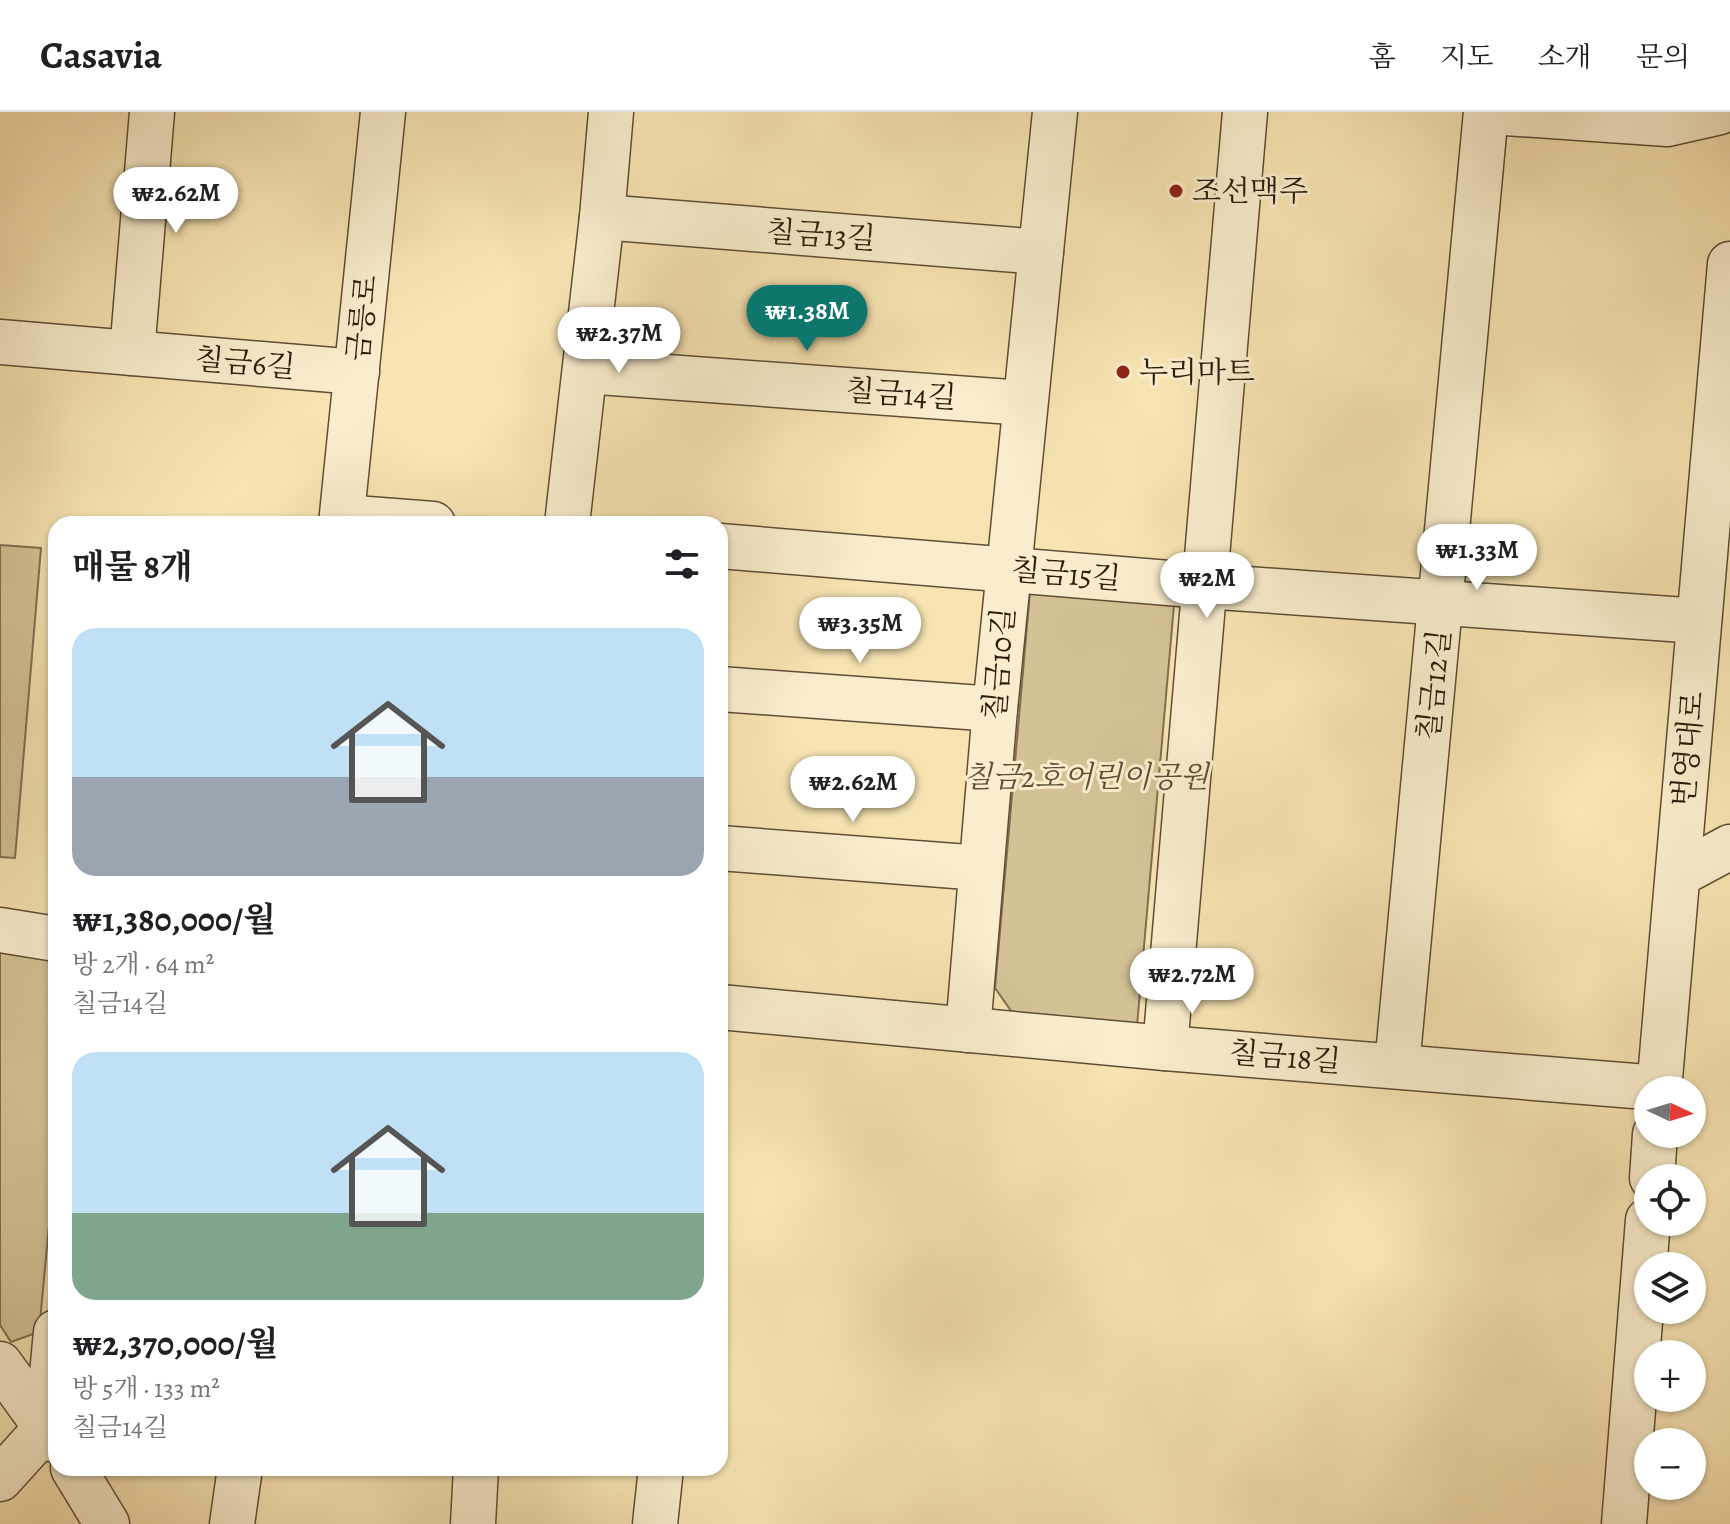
<!DOCTYPE html>
<html lang="ko">
<head>
<meta charset="utf-8">
<style>
  :root { --surface:#fff; --page:#f2f2f2; --text:#202124; --muted:#757577; --line:#e0e0e0; --accent:#0f766e }
  body { margin:0; font-family:Alegreya,"Noto Serif KR",serif; background:var(--page); color:var(--text); height:100vh; display:flex; flex-direction:column; font-size:30px; white-space:nowrap }
  * { box-sizing:border-box; margin:0 }
  p { font-size:26px; color:var(--muted) }
  .icon { flex:none; width:44px; height:44px; fill:none; stroke:currentColor; stroke-width:2; stroke-linecap:round; stroke-linejoin:round }
  .map { position:relative; flex:1; overflow:hidden }
  .side { position:absolute; left:48px; top:404px; width:680px; height:960px; display:flex; flex-direction:column; background:var(--surface); border-radius:24px; box-shadow:0 2px 6px #0004 }
  .side>* { flex:none }
  .needle { width:52px; rotate:94deg }
  .tools { position:absolute; left:1634px; top:964px; display:grid; gap:16px }
  .tools a { display:grid; place-items:center; width:72px; height:72px; border-radius:50%; background:var(--surface); box-shadow:0 2px 6px #0004; font-size:40px }
  .price { position:absolute; translate:-50% -68px; padding:0 18px; border-radius:28px; background:#fff; color:#222; font-size:26px; line-height:52px; filter:drop-shadow(0 2px 4px #0008) }
  .price::after { content:''; position:absolute; left:50%; top:48px; width:24px; height:18px; margin-left:-12px; background:inherit; clip-path:polygon(0 0,100% 0,50% 100%) }
  .price.active { background:var(--accent); color:#fff }
  ul { padding:0; list-style:none }
  li { display:grid; align-content:center; gap:16px; height:424px; padding:0 24px }
  li span { display:grid; place-items:center; height:248px; border-radius:24px; color:#555 }
  li>.icon { margin-inline-start:auto }
  span .icon { width:144px; height:144px; fill:#fffc; stroke-width:1 }
  li b { font-size:34px }
  h2 { display:flex; justify-content:space-between; align-items:center; height:96px; padding:0 24px; font-size:34px }
  header { display:flex; align-items:center; gap:48px; box-sizing:border-box; height:112px; padding:0 40px; background:var(--surface); border-bottom:2px solid var(--line) }
  header strong { font-size:38px }
  nav { display:flex; gap:44px; margin-inline-start:auto; font-size:28px }
  .map>svg:first-child { display:block }
  .green { fill:#d4c296; stroke:#806f52; stroke-width:2 }
  .lines { fill:none; stroke-linecap:round; stroke-linejoin:round }
  .minor-casing { stroke:#5f4e36; stroke-width:47 }
  .minor { stroke:#faedcd; stroke-width:44 }
  .poi-dot { fill:#8f2418; stroke:#faedcd; stroke-width:3 }
  .labels { text-anchor:middle; stroke-width:6; stroke-linejoin:round; paint-order:stroke }
  .poi-label { font-size:30px; fill:#2c1c0d; stroke:#faedcd; text-anchor:start }
  .street-label { font-size:30px; fill:#2c1c0d; stroke:#faedcd }
  .park-label { font-size:30px; font-style:italic; fill:#5e4e36; stroke:#faedcd }
</style>
</head>
<body>
<header>
<strong>Casavia</strong>
<nav><a>홈</a><a>지도</a><a>소개</a><a>문의</a></nav>
</header>
<div class="map">
<svg width="1730" height="1412" viewBox="0 0 1730 1412">
  <rect width="100%" height="100%" fill="#f7e4b2"/>
  <filter id="stains"><feTurbulence type="fractalNoise" baseFrequency=".0025" numOctaves="4"/><feColorMatrix values="0 0 0 0 .2 0 0 0 0 .09 0 0 0 0 .02 0 0 0 .5 -.17"/></filter>
  <radialGradient id="worn" r=".72"><stop offset=".6" stop-color="#630" stop-opacity="0"/><stop offset="1" stop-color="#630" stop-opacity=".3"/></radialGradient>
  <!-- green -->
  <g class="green">
    <polygon points="0,433 41,436 15,746 0,745"/>
    <polygon points="1030,480 1174,493 1137,914 1014,903 995,876"/>
    <polygon points="0,836 56,843 56,1039 39,1220 11,1230 0,1213"/>
  </g>
  <g class="lines">
    <defs>
      <g id="minor">
        <polyline points="1490,0 1667,12 1720,0"/>
        <polyline points="602,105 1041,140"/>
        <polyline points="0,230 357,260"/>
        <polyline points="132,241 152,0"/>
        <polyline points="585,259 1025,291"/>
        <polyline points="342,405 433,412"/>
        <polyline points="341,412 383,0"/>
        <polyline points="567,412 602,105 611,0"/>
        <polyline points="720,434 1205,474 1699,509"/>
        <polyline points="720,577 995,597"/>
        <polyline points="720,736 981,756"/>
        <polyline points="1678,763 1730,735"/>
        <polyline points="0,818 56,827"/>
        <polyline points="720,895 1165,936 1659,976"/>
        <polyline points="968,918 995,597 1055,0"/>
        <polyline points="1165,936 1245,0"/>
        <polyline points="1397,954 1486,0"/>
        <polyline points="1659,978 1730,152"/>
        <polyline points="1652,1066 1655,1022"/>
        <polyline points="0,1252 55,1328"/>
        <polyline points="73,1356 107,1412"/>
        <polyline points="0,1367 47,1315 56,1220"/>
        <polyline points="232,1412 240,1356"/>
        <polyline points="473,1412 476,1356"/>
        <polyline points="655,1412 661,1356"/>
        <polyline points="1624,1412 1648,1108"/>
      </g>
    </defs>
    <!-- minor casing -->
    <use href="#minor" class="minor-casing"/>
    <!-- minor -->
    <use href="#minor" class="minor"/>
  </g>
  <!-- markers -->
  <g class="poi-dot">
    <circle cx="1176" cy="79" r="8"/>
    <circle cx="1123" cy="260" r="8"/>
  </g>
  <g class="labels">
    <!-- poi labels -->
    <g class="poi-label">
      <text x="1192" y="89">조선맥주</text>
      <text x="1139" y="270">누리마트</text>
    </g>
    <!-- street labels -->
    <g class="street-label">
      <text transform="translate(821 123) rotate(4)" y="10">칠금13길</text>
      <text transform="translate(362 206) rotate(-84)" y="10">금릉로</text>
      <text transform="translate(245 251) rotate(5)" y="10">칠금6길</text>
      <text transform="translate(901 282) rotate(4)" y="10">칠금14길</text>
      <text transform="translate(1066 462) rotate(5)" y="10">칠금15길</text>
      <text transform="translate(999 552) rotate(-85)" y="10">칠금10길</text>
      <text transform="translate(1434 573) rotate(-84)" y="10">칠금12길</text>
      <text transform="translate(1688 637) rotate(-85)" y="10">번영대로</text>
      <text transform="translate(1285 945) rotate(5)" y="10">칠금18길</text>
    </g>
    <!-- park labels -->
    <g class="park-label">
      <text x="1086" y="675">칠금2호어린이공원</text>
    </g>
  </g>
  <rect width="100%" height="100%" filter="url(#stains)"/>
  <rect width="100%" height="100%" fill="url(#worn)"/>
</svg>
<div class="tools">
<a><svg class="needle" viewBox="-14 -14 28 28"><path d="M0-13l5 13h-10z" fill="#e53935"/><path d="M0 13l5-13h-10z" fill="#757577"/></svg></a>
<a><svg class="icon" aria-label="locate" viewBox="0 0 24 24"><circle cx="12" cy="12" r="6"/><path d="M12 2v4M12 18v4M2 12h4M18 12h4"/></svg></a>
<a><svg class="icon" aria-label="layers" viewBox="0 0 24 24"><path d="M12 4l9 5-9 5-9-5zM3 14l9 5 9-5"/></svg></a>
<a>+</a>
<a>−</a>
</div>
<b class="price" style="left:176px;top:123px">₩2.62M</b>
<b class="price active" style="left:807px;top:241px">₩1.38M</b>
<b class="price" style="left:619px;top:263px">₩2.37M</b>
<b class="price" style="left:1477px;top:480px">₩1.33M</b>
<b class="price" style="left:1207px;top:508px">₩2M</b>
<b class="price" style="left:860px;top:553px">₩3.35M</b>
<b class="price" style="left:853px;top:712px">₩2.62M</b>
<b class="price" style="left:1192px;top:904px">₩2.72M</b>
<section class="side">
<h2>매물 8개<svg class="icon" aria-label="filters" viewBox="0 0 24 24"><path d="M4 7h16M4 17h16"/><circle cx="9" cy="7" r="2"/><circle cx="15" cy="17" r="2"/></svg></h2>
<ul>
<li><span style="background:linear-gradient(#bfe0f5 60%,#9aa5b1 0)"><svg class="icon" aria-label="home" viewBox="0 0 24 24"><path d="M3 11l9-7 9 7M6 9v11h12V9"/></svg></span><div><b>₩1,380,000/월</b><p>방 2개 · 64 m²</p><p>칠금14길</p></div></li>
<li><span style="background:linear-gradient(#bfe0f5 65%,#7fa58c 0)"><svg class="icon" aria-label="home" viewBox="0 0 24 24"><path d="M3 11l9-7 9 7M6 9v11h12V9"/></svg></span><div><b>₩2,370,000/월</b><p>방 5개 · 133 m²</p><p>칠금14길</p></div></li>
</ul>
</section>
</div>
</body>
</html>
